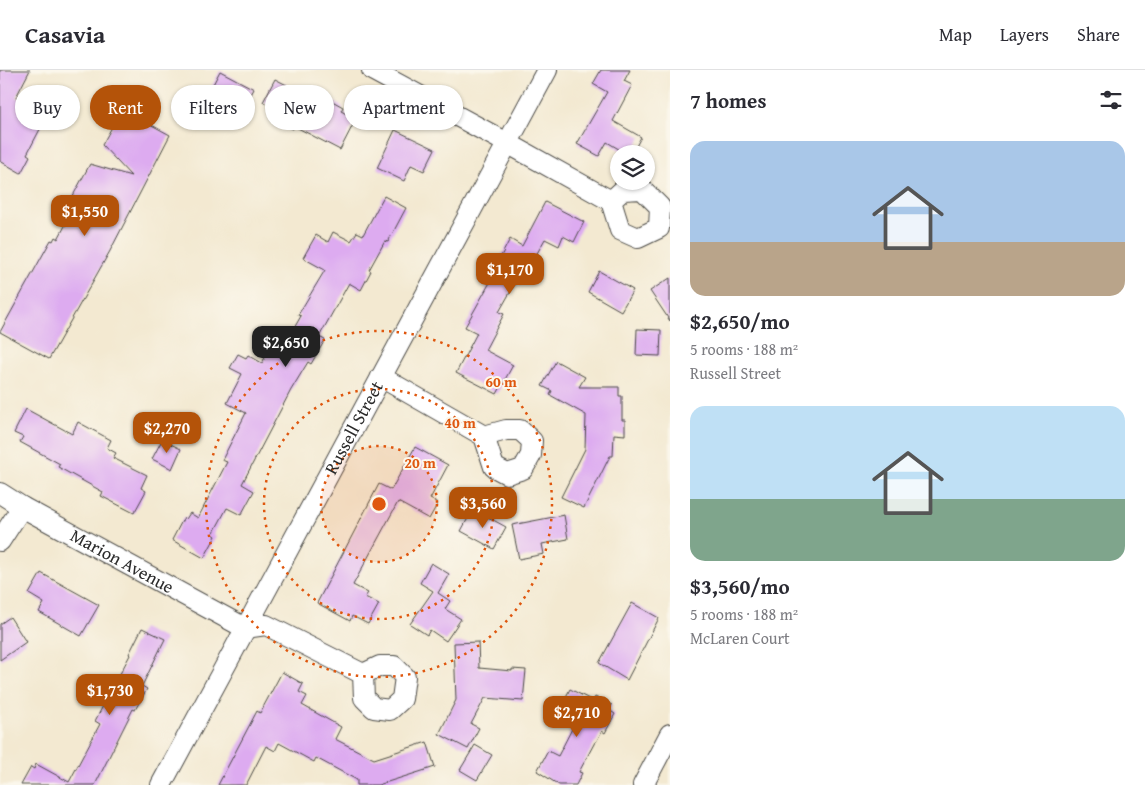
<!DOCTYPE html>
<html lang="en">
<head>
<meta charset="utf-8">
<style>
  :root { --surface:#fff; --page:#f7f7f7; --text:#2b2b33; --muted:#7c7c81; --line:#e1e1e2; --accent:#b45309 }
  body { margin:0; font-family:"Gentium Book Plus",serif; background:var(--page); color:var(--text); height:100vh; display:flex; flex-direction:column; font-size:19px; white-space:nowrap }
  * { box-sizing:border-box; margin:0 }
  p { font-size:16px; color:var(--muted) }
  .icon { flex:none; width:28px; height:28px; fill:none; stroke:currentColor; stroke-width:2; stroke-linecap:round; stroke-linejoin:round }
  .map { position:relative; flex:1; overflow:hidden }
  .drawer { display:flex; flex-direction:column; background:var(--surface); width:475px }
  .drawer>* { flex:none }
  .guide { position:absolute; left:15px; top:15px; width:475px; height:45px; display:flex; gap:10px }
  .buttons { position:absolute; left:610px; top:75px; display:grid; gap:10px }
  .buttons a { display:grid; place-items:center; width:45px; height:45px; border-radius:50%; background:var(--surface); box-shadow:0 1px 4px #0004; font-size:25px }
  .price { position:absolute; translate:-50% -42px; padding:0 11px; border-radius:10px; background:var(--accent); color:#fff; font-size:16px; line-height:32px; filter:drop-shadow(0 1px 2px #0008) }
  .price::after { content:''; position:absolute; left:50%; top:30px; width:15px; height:11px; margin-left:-8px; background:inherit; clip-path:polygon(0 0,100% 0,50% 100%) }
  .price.current { background:#222; color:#fff }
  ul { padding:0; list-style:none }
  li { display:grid; align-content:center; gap:10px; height:265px; padding:0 20px }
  li span { display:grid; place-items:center; height:155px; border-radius:15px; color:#555 }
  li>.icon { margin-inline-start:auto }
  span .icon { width:90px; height:90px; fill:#fffc; stroke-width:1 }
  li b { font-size:21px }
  h2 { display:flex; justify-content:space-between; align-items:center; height:60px; padding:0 20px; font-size:21px }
  .chip { padding:0 18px; border-radius:22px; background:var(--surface); box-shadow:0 1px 4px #0004; font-size:18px; line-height:45px }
  .chip.current { background:var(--accent); color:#fff }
  header { display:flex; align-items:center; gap:30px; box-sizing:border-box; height:70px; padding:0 25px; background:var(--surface); border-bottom:1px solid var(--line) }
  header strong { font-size:24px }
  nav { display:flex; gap:28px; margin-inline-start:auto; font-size:18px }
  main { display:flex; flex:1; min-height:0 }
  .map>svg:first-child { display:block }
  .building { fill:#ddabf0 }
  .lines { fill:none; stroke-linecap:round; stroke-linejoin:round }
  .minor-casing { stroke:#494844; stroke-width:22 }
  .minor { stroke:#fff; stroke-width:20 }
  .ring { fill:none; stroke:#df570e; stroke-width:2.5; stroke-dasharray:2.5 5 }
  .labels { text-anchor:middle; stroke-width:4; stroke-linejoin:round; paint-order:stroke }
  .street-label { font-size:18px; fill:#2b2b2b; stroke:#fbf7ec }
  .centre { fill:#df570e; stroke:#fbf7ec; stroke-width:2.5 }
  .ring-label { font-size:15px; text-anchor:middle; font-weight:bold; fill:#df570e; stroke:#fbf7ec; stroke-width:4; stroke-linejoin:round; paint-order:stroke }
</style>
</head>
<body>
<header>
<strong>Casavia</strong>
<nav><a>Map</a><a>Layers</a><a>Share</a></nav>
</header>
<main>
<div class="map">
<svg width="670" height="715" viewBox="0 0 670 715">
  <rect width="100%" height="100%" fill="#fbf7ec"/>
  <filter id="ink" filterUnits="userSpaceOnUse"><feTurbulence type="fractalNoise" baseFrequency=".02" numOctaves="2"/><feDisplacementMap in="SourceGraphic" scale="10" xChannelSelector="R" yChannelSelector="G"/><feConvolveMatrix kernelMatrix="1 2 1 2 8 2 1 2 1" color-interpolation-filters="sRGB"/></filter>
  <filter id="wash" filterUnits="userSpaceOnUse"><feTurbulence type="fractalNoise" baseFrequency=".0096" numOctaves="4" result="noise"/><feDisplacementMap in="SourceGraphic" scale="20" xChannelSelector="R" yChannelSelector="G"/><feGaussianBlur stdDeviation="1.12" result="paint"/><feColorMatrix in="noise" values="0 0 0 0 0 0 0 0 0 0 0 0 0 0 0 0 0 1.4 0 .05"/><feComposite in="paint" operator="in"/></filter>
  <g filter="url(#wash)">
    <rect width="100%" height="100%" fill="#f3e9d1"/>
    <g id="blocks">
      <!-- building -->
      <g class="building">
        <polygon points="0,0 30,0 16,27 48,44 27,84 30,86 21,103 0,91"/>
        <polygon points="601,0 630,0 624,11 632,15 613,51 641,67 632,84 627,84 607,72 599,86 577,74 607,22 593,14"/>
        <polygon points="220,1 254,19 242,41 208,24"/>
        <polygon points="275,9 314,29 318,23 343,37 341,41 356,49 340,80 294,56 293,59 272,49 277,39 263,32"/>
        <polygon points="122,39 170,65 110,181 49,289 0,262 51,170 53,171 55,167 58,169 74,139 68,135 90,94 131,106 102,75"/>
        <polygon points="395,60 435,79 424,101 411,95 404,111 377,98"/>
        <polygon points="384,126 406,138 388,172 385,171 369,200 371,201 361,220 349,213 319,267 325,270 311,294 308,292 291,320 242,414 254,421 241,445 227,438 213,464 216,466 204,488 172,470 184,447 186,449 190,443 198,448 227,392 222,390 246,343 227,333 242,304 230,298 238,284 246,288 248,285 262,293 275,269 285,274 301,246 298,245 325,200 303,188 316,165 328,172 333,162 351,171 357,162 363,165"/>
        <polygon points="545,132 584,152 574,172 563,166 559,176 545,169 520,214 516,212 499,242 504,244 485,280 513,295 497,324 456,303 477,263 465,257 502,191 499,190 510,169 522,176"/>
        <polygon points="599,201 633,220 621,241 588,222"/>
        <polygon points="670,208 670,251 650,221"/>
        <polygon points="637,259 661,260 660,286 636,285"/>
        <polygon points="556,291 585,307 579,317 619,317 619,326 622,326 622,350 625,350 625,365 614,364 613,386 610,386 584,438 561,427 585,379 586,345 550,325 552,321 542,316"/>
        <polygon points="26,339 72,364 78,352 111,370 107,378 116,383 113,388 147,405 141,418 146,421 134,443 101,426 103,422 58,397 60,394 20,372 23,367 14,363"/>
        <polygon points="162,370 181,379 172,399 152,389"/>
        <polygon points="415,377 448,395 430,429 438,433 429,449 398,432 353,515 368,523 365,527 379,534 368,554 352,546 350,551 317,533 379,414 391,420"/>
        <polygon points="473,439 506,457 494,479 461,461"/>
        <polygon points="564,445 568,469 542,474 544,484 519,489 512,455"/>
        <polygon points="431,493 449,504 438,523 450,531 445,539 461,549 446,571 430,560 427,565 410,554 433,521 420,513"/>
        <polygon points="41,503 99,535 81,566 39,542 44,533 29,524"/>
        <polygon points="632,533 659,548 627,610 599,593"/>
        <polygon points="10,547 26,572 0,590 0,554"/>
        <polygon points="142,558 165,569 142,616 147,619 135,640 133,639 95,715 21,715 31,697 34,699 36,694 69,712 100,654 95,651 130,585 129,584"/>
        <polygon points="478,572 479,598 512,601 512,599 526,600 523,631 485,628 471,654 479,658 468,679 439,664 456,630 454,573"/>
        <polygon points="282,602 303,614 299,622 307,626 302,635 341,657 335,669 374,689 427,672 435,697 378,715 357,715 357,710 316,688 314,692 279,673 275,681 266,676 246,715 218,715 257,641 260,643"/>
        <polygon points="570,619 593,631 595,627 612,635 609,640 615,644 605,663 602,661 596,672 595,672 579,702 582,703 576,715 559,715 537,701 548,681 558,686 575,653 557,644"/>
        <polygon points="475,675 492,685 477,710 460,700"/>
      </g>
    </g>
  </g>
  <g filter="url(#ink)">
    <use href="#blocks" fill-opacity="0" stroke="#494844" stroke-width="1"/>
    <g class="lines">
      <defs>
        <g id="minor">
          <polyline points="372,0 509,74 611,131 620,160 638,168 659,158 660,137 642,119 623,120 611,131"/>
          <polyline points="381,307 484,366 494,397 507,404 523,399 531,385 532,371 520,360 506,360 484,366"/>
          <path id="s1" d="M0,423L22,437L245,558"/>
          <polyline points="0,471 22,437"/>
          <polyline points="245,558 266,555 363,604 364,628 374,638 390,640 402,629 405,607 394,596 380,596 363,604"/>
          <path id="s2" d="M161,715L547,0"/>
          <polyline points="643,715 670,664"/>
        </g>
      </defs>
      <!-- minor casing -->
      <use href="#minor" class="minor-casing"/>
      <!-- minor -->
      <use href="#minor" class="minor"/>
    </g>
  </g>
  <!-- distance rings -->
  <circle cx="379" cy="434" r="58" fill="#df570e" fill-opacity=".12"/>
  <g class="ring">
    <circle cx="379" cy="434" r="58"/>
    <circle cx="379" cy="434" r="115"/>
    <circle cx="379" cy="434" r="173"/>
  </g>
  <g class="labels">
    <!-- street labels -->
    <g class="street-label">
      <text dy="6" stroke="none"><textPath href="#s2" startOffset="406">Russell Street</textPath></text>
      <text dy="6" stroke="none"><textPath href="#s1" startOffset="140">Marion Avenue</textPath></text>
    </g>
  </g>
  <circle cx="379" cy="434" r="8" class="centre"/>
  <g class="ring-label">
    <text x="501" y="317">60 m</text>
    <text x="460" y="358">40 m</text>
    <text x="420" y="398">20 m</text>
  </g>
</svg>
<div class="buttons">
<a><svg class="icon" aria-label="layers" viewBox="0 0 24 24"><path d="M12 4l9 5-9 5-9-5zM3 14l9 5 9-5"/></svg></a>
</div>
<b class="price" style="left:85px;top:167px">$1,550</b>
<b class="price" style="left:510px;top:225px">$1,170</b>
<b class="price current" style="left:286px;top:298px">$2,650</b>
<b class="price" style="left:167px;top:384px">$2,270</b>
<b class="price" style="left:483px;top:459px">$3,560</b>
<b class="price" style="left:110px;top:646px">$1,730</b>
<b class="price" style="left:577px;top:668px">$2,710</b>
<div class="guide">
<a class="chip">Buy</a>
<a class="chip current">Rent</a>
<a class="chip">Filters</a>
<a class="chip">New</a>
<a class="chip">Apartment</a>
</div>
</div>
<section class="drawer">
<h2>7 homes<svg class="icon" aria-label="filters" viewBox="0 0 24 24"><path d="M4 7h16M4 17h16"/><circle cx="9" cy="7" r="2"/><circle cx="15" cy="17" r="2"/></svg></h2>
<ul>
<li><span style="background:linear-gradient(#a9c7e8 65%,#b9a48a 0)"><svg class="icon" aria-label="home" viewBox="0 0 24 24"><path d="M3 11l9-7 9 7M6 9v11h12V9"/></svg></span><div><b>$2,650/mo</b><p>5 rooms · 188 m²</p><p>Russell Street</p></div></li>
<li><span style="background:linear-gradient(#bfe0f5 60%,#7fa58c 0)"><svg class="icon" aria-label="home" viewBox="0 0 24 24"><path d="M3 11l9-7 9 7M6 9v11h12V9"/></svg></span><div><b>$3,560/mo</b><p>5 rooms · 188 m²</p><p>McLaren Court</p></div></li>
</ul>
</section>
</main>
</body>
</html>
